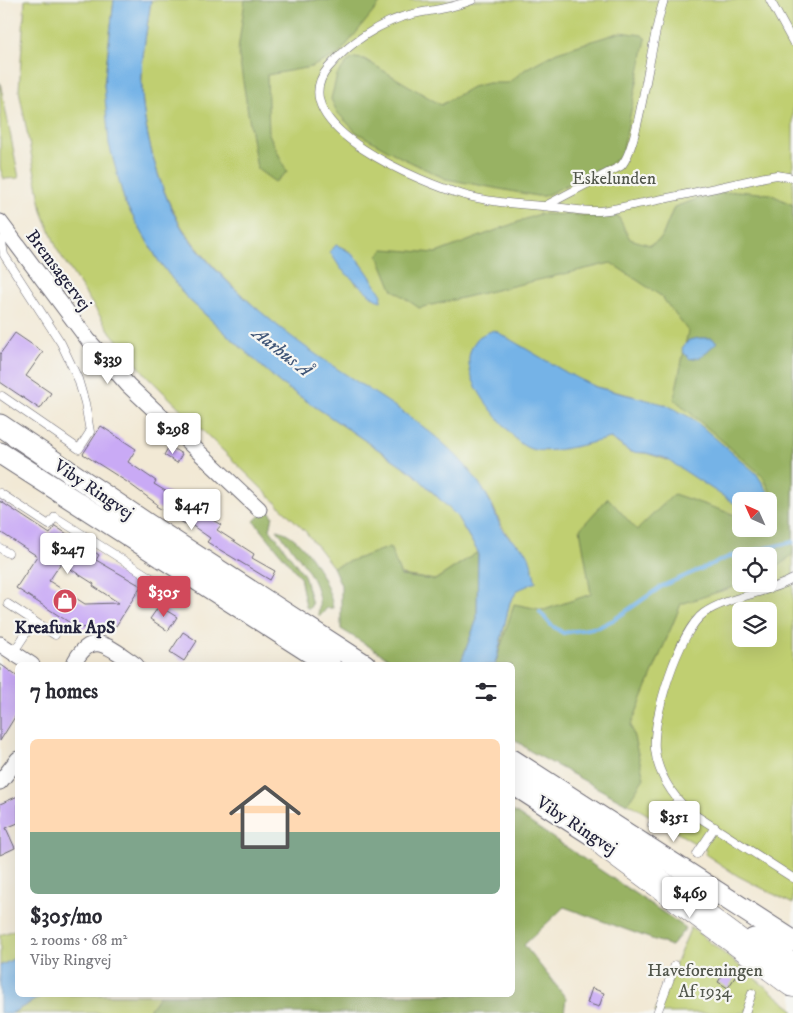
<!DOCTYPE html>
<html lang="en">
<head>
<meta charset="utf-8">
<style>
  :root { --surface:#fff; --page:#f7f7f7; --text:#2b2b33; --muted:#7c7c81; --accent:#d1495b }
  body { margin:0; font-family:"IM FELL DW Pica",serif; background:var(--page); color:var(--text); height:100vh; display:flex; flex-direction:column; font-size:19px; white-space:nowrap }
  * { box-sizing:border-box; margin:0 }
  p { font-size:16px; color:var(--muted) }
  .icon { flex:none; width:28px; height:28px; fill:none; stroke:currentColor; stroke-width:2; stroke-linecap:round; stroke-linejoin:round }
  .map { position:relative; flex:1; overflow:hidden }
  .drawer { position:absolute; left:15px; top:662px; width:500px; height:335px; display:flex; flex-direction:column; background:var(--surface); border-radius:8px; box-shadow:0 5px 20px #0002 }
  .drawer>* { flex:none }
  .needle { width:32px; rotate:315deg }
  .tools { position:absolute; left:732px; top:492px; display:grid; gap:10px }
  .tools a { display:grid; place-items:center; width:45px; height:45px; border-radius:8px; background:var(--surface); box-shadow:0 5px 20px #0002; font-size:25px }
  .price { position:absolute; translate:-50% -42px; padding:0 11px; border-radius:5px; background:#fff; color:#222; font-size:16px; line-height:32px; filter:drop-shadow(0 1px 2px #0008) }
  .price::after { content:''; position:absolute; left:50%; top:30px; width:15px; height:11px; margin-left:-8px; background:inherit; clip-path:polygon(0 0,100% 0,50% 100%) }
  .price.active { background:var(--accent); color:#fff }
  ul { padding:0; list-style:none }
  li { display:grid; align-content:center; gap:10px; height:265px; padding:0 15px }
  li span { display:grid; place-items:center; height:155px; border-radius:8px; color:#555 }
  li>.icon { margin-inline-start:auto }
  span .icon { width:90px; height:90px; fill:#fffc; stroke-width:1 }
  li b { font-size:21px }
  h2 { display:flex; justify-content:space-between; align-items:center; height:60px; padding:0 15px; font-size:21px }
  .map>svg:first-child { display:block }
  .green { fill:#c0cf71; stroke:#717856; fill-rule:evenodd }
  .forest { fill:#98b263; stroke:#5d6a4f }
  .water { fill:#74b3e7; stroke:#4b6a91 }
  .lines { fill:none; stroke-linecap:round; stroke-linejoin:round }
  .stream { stroke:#74b3e7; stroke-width:4 }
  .building { fill:#c9aaf5; fill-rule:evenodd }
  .service-casing { stroke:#6b6871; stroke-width:9 }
  .minor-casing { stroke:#6b6871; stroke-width:17 }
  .secondary-casing { stroke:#6b6871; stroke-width:23 }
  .motorway-casing { stroke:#6b6871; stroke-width:29 }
  .service { stroke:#fff; stroke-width:8 }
  .minor { stroke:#fff; stroke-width:15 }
  .secondary { stroke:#fff; stroke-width:21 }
  .motorway { stroke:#fff; stroke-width:28 }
  .labels { text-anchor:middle; stroke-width:4.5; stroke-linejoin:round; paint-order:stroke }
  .park-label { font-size:18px; fill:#51564b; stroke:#f6f6f2 }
  .street-label { font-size:18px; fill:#22223b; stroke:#f6f6f2 }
  .poi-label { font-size:18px; font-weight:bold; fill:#22223b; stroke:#f6f6f2 }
  .water-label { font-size:19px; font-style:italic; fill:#3f5577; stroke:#f6f6f2 }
</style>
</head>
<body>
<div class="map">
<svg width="793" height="1013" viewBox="0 0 793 1013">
  <rect width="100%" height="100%" fill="#f6f6f2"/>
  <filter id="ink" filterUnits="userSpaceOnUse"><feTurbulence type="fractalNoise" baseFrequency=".02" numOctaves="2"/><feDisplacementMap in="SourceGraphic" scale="10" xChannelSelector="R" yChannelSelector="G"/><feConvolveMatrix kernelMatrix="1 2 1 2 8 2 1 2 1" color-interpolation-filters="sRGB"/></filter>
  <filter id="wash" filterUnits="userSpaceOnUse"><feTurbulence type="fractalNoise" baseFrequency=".0096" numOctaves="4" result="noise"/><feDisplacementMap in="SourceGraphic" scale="20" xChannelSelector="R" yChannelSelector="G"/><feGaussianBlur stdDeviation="1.12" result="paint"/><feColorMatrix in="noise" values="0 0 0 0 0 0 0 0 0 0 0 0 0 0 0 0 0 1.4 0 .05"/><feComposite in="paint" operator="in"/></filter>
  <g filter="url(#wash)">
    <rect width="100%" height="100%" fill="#f2e9d5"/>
    <!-- green -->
    <g class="green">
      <polygon points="25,0 114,0 104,85 125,203 158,260 186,297 280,383 413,473 456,515 478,552 435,580 341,566 333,567 305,531 147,376 111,333 58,251 42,211 19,90"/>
      <path d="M151,0H793V904L738,876L705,854L706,850L513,733L512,665H495L510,602L518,590L526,551C498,533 502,519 486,494C473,475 456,455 439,440C400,407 355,384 314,354C270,322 221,280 188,236C159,197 139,119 142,71C143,48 148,23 151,0ZM345,248L361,263L373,286L356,284ZM569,374L596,387L633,396L670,461L646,453L630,452L610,438L545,451ZM741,501H769V529H741ZM741,556H769V584H741ZM741,611H769V639H741Z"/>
      <polygon points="0,82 19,178 4,179 0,168"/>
      <polygon points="691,927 793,1009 793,1013 655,1013"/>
      <polygon points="17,929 17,957 0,966 0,935"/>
      <polygon points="44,995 160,995 147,1013 12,1013"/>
    </g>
    <!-- forest -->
    <g class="forest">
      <polygon points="245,0 389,0 382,1 339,54 311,67 267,75 269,134 287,172 275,182 257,169 238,50"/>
      <polygon points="621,32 642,35 646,39 622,154 609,165 544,196 537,196 446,179 400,157 356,132 337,112 331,99 337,75 347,62 354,58 364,59 441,105 472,87 488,83 508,83 527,68 557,52"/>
      <polygon points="737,191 770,194 793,205 793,554 769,575 769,556 741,556 743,584 681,604 631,725 644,778 627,804 530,751 513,738 512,665 495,665 514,604 544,610 591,594 580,529 608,498 637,530 674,494 741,517 741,529 769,529 769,517 777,504 762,475 674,399 688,331 661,296 611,263 419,308 392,289 378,255 384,249 436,253 539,214 618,216 630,239 650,245 661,239 674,207 709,195"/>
      <polygon points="267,509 273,516 270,529 304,575 312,604 309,609 306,607 300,577 254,521"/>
      <path d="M277,530C303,534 330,584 333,608H327L320,616L318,614C326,584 294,552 277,530Z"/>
      <polygon points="390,547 401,576 435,580 478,552 477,619 460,665 399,665 341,629 341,585 333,567"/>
      <polygon points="513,811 686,928 671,946 564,907 524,945 566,998 564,1013 147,1013 160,995 512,995"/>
    </g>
    <!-- water -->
    <g class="water">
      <path d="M114,0H151C148,23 143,47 142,71C139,120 159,196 187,236C223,285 288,337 339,370C391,405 455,439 487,496C493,506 496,517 501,527C507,539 516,542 525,550C531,556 533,573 536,582L518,590L510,602L495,665H460L477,619L478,552L456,515L413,473L280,383L186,297L158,260L125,203L109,144L104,85Z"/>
      <path d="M336,245C358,252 370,277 382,295L381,301L375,299L341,269L330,252Z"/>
      <path d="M494,330L569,374L596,387L667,405L693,419L756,473L776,504L769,514V501H741V508L665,458L646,453L630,452L611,438C589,443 552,455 531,449C518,445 511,433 503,424C485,403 454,366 477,339C480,335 489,332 494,330Z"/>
      <polygon points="699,338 712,338 717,342 701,357 690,359 683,352 682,348 689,340"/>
      <polygon points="17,957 18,995 44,995 12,1013 0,1013 0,966"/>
    </g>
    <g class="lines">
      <!-- stream -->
      <polyline class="stream" points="540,612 551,625 563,633 599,627 615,619 662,586 731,556 793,542"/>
    </g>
    <g id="blocks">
      <!-- building -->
      <g class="building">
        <polygon points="15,333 43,352 26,376 51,393 40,409 0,382 0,354"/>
        <polygon points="101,426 136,449 128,462 156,481 154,484 221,525 217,530 254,554 252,558 275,571 270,580 207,542 210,538 187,522 185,524 156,506 157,504 127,482 83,454"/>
        <polygon points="169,446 182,454 177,463 164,455"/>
        <path d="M0,501L50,534L55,526L99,555L96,560L141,586L116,626L78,628L16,588L37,556L0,532ZM61,563L94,584L93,586L119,603L85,604L49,581Z"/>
        <polygon points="159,606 177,617 168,631 150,619"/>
        <polygon points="183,632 197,641 184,661 170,652"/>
        <polygon points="0,664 18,677 18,712 0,741"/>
        <polygon points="18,796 18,823 6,828 15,848 0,855 0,804"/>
        <polygon points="727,968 737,974 728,988 718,982"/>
        <polygon points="592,988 604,993 599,1007 587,1003"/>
      </g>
    </g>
  </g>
  <g filter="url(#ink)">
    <use href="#blocks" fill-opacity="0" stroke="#6b6871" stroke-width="1"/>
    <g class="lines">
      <defs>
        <g id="service">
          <path d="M472,0C453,8 433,10 413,14C381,21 349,43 328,68C280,126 425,184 464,195C493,203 523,204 553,207C568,208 584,212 599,211C614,210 629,205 643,203C684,195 725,186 765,177L777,175L793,178"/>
          <polyline points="770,0 793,42"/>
          <path d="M545,206L621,166C640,147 651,34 664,0"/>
          <polyline points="2,396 79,449 90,432 85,403 78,379 61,343 4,255 2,242 7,231"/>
          <polyline points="0,493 49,525 55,517 153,579 143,593"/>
          <polyline points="0,548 8,553"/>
          <path d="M793,579C766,594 729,596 704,613C679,631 652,718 655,749C657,772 672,796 689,811L793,878"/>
          <polyline points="8,604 55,635"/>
          <polyline points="13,653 34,621"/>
          <polyline points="652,825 678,801"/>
          <polyline points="697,854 715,827"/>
          <polyline points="657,1013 675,965"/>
          <polyline points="745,1013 752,993"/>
        </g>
        <g id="minor">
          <polyline points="0,222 89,341 128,385 259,509"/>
          <polyline points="0,644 32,665"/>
          <path d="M73,665C92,627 110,648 136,665"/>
          <polyline points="0,782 18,759"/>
        </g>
        <g id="secondary">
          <polyline points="0,425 147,524 365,665"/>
          <polyline points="0,453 330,665"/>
          <polyline points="512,760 793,941"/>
          <polyline points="512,783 619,852"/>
          <polyline points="754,939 793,964"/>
        </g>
        <polyline id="motorway" points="606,844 793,983"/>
      </defs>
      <!-- service casing -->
      <use href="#service" class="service-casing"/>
      <!-- minor casing -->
      <use href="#minor" class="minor-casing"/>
      <!-- secondary casing -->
      <use href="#secondary" class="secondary-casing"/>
      <!-- motorway casing -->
      <use href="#motorway" class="motorway-casing"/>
      <!-- service -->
      <use href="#service" class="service"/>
      <!-- minor -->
      <use href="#minor" class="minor"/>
      <!-- secondary -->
      <use href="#secondary" class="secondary"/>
      <!-- motorway -->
      <use href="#motorway" class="motorway"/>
    </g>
  </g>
  <!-- icons -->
  <defs>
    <symbol id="shop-disc" viewBox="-11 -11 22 22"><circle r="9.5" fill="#d1495b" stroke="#f6f6f2"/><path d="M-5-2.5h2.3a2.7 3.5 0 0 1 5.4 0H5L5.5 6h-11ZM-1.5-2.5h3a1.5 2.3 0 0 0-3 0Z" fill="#fff"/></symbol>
  </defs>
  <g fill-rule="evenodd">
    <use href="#shop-disc" x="51" y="587" width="28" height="28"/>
  </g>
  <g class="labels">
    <!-- park labels -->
    <g class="park-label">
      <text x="614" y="184">Eskelunden</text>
      <text x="705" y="976">Haveforeningen<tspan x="705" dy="21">Af 1934</tspan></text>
    </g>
    <!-- street labels -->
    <g class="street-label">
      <text transform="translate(59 270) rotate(53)" y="6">Bremsagervej</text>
      <text transform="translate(94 489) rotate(34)" y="6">Viby Ringvej</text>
      <text transform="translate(577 825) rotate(33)" y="6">Viby Ringvej</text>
    </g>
    <!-- poi labels -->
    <g class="poi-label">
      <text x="65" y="633">Kreafunk ApS</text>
    </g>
    <!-- water labels -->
    <g class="water-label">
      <text transform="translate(283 351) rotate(38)" y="7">Aarhus Å</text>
    </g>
  </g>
</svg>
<div class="tools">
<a><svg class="needle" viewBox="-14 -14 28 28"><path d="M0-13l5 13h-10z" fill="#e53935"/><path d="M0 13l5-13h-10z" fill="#7c7c81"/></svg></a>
<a><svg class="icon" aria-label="locate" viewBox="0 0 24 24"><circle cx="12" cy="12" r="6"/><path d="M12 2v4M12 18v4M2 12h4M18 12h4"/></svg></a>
<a><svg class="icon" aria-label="layers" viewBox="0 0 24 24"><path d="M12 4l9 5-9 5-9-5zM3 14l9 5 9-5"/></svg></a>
</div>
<b class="price" style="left:108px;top:385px">$339</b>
<b class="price" style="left:173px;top:455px">$298</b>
<b class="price" style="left:192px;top:531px">$447</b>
<b class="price" style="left:68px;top:575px">$247</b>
<b class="price active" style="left:164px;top:618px">$305</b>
<b class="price" style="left:674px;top:843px">$351</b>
<b class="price" style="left:690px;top:919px">$469</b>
<section class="drawer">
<h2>7 homes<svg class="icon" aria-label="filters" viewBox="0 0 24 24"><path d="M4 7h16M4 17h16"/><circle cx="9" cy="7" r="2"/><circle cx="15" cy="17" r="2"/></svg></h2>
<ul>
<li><span style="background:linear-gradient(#ffd9b3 60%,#7fa58c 0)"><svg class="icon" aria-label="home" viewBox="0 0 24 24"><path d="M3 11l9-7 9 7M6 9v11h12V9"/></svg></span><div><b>$305/mo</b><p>2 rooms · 68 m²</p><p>Viby Ringvej</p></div></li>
</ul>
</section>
</div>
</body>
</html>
